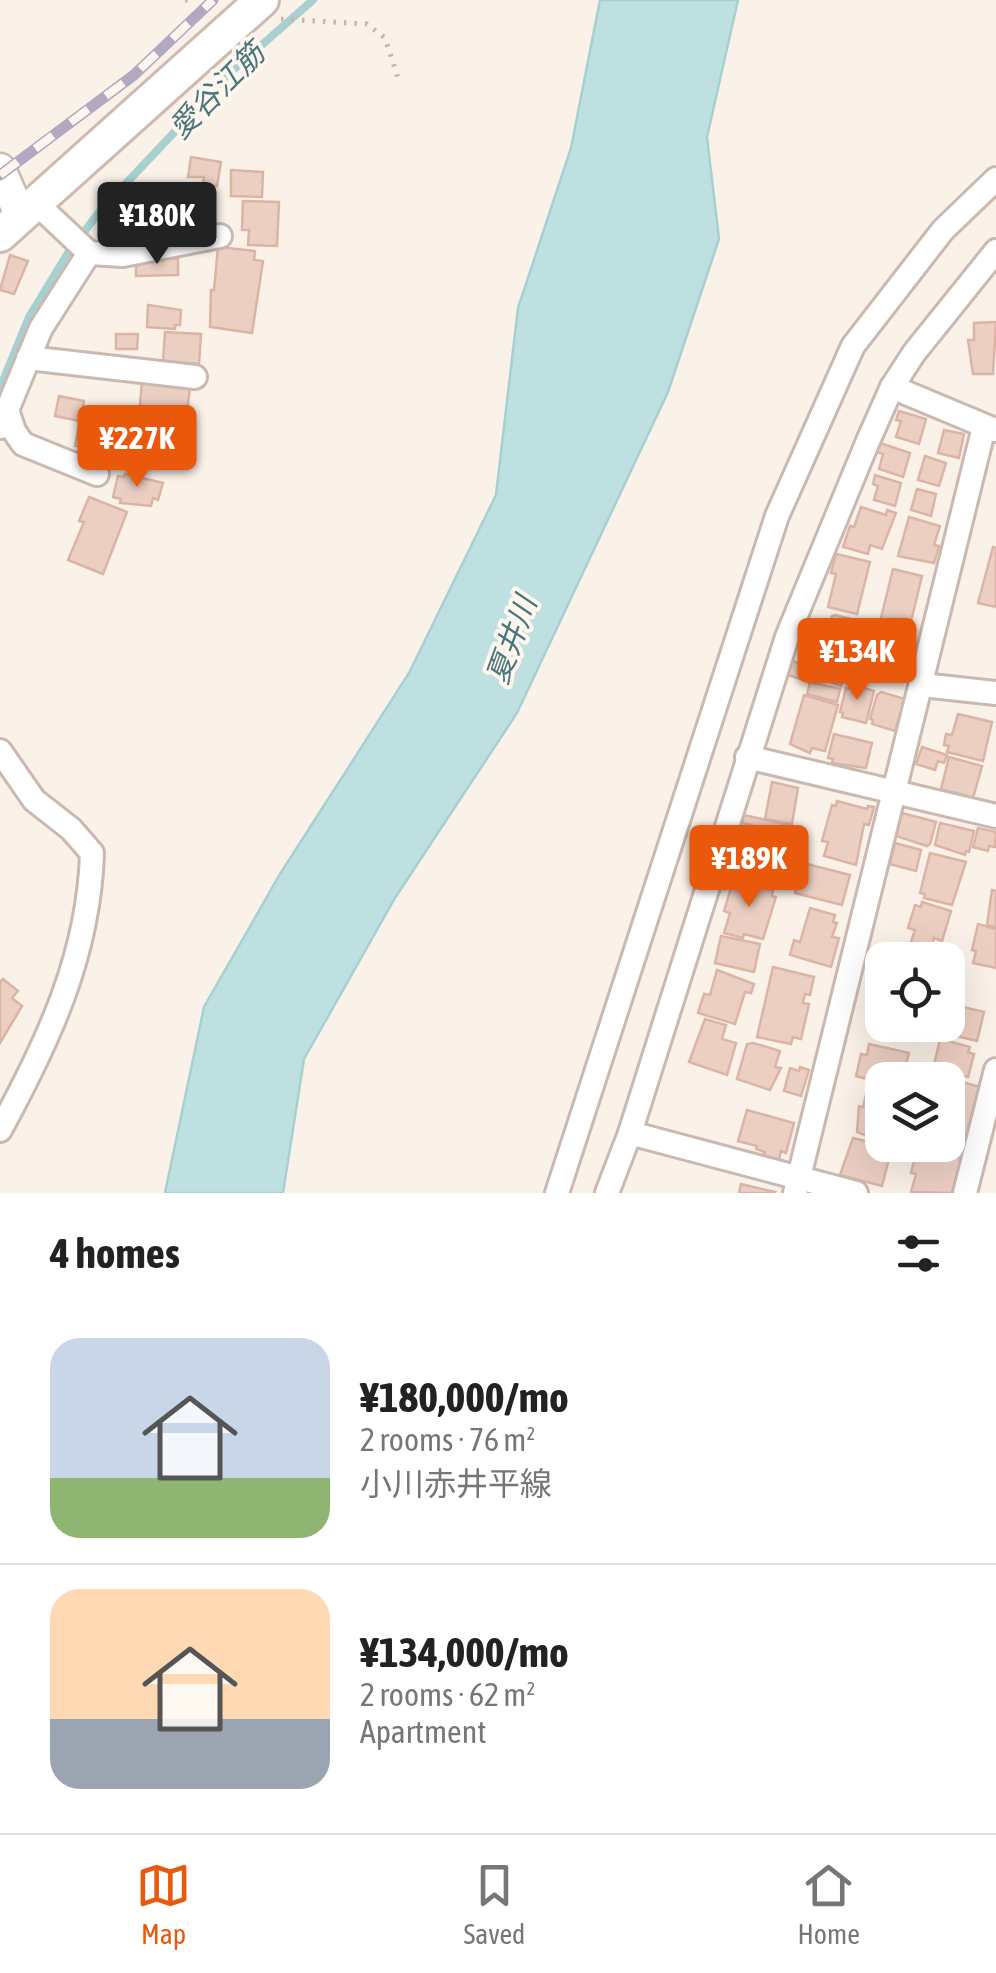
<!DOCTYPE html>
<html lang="en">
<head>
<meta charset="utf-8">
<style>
  :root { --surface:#fff; --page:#f6f6f6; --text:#222; --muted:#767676; --line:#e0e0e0; --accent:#ea580c }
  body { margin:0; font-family:"Asap Condensed","Noto Sans JP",sans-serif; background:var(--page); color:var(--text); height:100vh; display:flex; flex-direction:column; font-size:38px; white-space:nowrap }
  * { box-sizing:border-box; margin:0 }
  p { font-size:32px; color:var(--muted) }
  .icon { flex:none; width:55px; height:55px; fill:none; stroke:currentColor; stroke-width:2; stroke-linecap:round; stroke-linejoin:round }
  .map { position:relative; height:1193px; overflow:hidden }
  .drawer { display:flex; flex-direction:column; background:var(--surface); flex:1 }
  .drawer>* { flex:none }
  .tools { position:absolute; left:865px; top:942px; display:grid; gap:20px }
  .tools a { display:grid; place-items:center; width:100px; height:100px; border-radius:20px; background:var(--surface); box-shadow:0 10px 40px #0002; font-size:50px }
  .price { position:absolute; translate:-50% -85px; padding:0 22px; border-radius:10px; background:var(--accent); color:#fff; font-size:32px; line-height:65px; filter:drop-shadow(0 2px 5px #0008) }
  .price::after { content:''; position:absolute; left:50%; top:60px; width:30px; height:22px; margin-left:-15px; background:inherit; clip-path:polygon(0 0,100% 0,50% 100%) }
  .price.on { background:#222; color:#fff }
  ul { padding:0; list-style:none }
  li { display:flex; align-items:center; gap:30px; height:250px; padding:0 50px }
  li+li { border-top:2px solid var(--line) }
  li span { display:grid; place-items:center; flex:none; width:280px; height:200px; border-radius:30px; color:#555 }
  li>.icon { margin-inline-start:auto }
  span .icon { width:120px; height:120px; fill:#fffc; stroke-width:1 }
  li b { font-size:42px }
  h2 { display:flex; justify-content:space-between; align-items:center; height:120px; padding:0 50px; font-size:42px }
  .menu { display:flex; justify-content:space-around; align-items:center; height:140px; border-top:2px solid var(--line); background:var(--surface); font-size:28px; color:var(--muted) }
  .menu a { display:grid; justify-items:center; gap:5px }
  .menu .on { color:var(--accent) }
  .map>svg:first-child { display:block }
  .water { fill:#bfe0e1; stroke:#a7d0d1; stroke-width:2.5 }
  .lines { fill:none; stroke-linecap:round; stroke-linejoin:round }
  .stream { stroke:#a7d0d1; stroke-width:8 }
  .building { fill:#eccfc3; stroke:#dcb4a6; stroke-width:2.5 }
  .minor-casing { stroke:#cab9b0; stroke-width:28 }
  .tertiary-casing { stroke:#cab9b0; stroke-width:35 }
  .secondary-casing { stroke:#cebab1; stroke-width:38 }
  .path { stroke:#d0b2a7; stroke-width:5; stroke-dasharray:2.5 8; stroke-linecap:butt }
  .minor { stroke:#fff; stroke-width:22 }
  .tertiary { stroke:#fff; stroke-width:30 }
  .secondary { stroke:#fff; stroke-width:32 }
  .rail-casing { stroke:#b3a8c2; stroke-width:11 }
  .rail { stroke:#fdf5ee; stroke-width:8; stroke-dasharray:22; stroke-linecap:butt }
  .labels { text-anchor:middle; stroke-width:8; stroke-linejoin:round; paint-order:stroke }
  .water-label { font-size:30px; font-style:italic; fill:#48777b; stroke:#fdf5ee }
</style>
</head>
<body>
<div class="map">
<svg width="996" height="1193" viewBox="0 0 996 1193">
  <rect width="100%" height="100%" fill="#faf1e8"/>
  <!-- water -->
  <polygon class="water" points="600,0 738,0 707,137 719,239 668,392 517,713 395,898 304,1059 283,1193 165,1193 204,1007 280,874 409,673 496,495 518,308 571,148"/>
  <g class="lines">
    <!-- stream -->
    <polyline class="stream" points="0,388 29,317 68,253 100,211 232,71 313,0"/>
  </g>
  <!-- building -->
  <g class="building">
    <polygon points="191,157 221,162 217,186 203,184 204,177 188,177"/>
    <polygon points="231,170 263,172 262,197 231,196"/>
    <polygon points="243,201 279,202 277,246 248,245 249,230 242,230"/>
    <polygon points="218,247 255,251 254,260 263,261 252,333 210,327 211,290 214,290"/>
    <polygon points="10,255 28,261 14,294 0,290"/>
    <polygon points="163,258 178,259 178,275 136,276 136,260"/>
    <polygon points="148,305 181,310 180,325 175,325 175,329 147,327"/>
    <polygon points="996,322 993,374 973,374 968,340 974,340 974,323"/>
    <polygon points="165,332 201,334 199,364 163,361"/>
    <polygon points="116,334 138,334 137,349 116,349"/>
    <polygon points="142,382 190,388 186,421 139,416"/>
    <polygon points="59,396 84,401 83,407 118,414 110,452 75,446 80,421 55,416"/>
    <polygon points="899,411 926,419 919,444 896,437 901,421 896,420"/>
    <polygon points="944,430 964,434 959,458 938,453"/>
    <polygon points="880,443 910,453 903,477 879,469 883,454 877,452"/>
    <polygon points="101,453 110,454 108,466 99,465"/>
    <polygon points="925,456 946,463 939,486 918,480"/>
    <polygon points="125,474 163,483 158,500 153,498 151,506 120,503 121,499 113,497 118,476 124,477"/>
    <polygon points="875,475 901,483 895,506 874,500 878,486 873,484"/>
    <polygon points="917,489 936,494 931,516 911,510"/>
    <polygon points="89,497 127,512 103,574 68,560 84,522 79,521"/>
    <polygon points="861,507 886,515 887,510 896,513 882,549 870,545 868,554 843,547 850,526 854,527"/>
    <polygon points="909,517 940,526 934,545 939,546 934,563 898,556"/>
    <polygon points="993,547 996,548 996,607 978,603"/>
    <polygon points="836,554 870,562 857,614 828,607 836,574 831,573"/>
    <polygon points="893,569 922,576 908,634 879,626"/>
    <polygon points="835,615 859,621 850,655 826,648 828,644 824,643 832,616"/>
    <polygon points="878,632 917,643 907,681 869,666"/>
    <polygon points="826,650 849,657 841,686 816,677 822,652"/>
    <polygon points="792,661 804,665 800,679 788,675"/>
    <polygon points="860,669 877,673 875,682 858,678"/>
    <polygon points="810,682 840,689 837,702 807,694"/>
    <polygon points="851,684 874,691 866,723 842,717 843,713 840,712 846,688 850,689"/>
    <polygon points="881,692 905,699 895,731 872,724 873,720 870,719 877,695"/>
    <polygon points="804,695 838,705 825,751 812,748 810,753 790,744"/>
    <polygon points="958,714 992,722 983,761 947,752 949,746 944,745 946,734 952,735"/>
    <polygon points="834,734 872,743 866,768 832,763 833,759 828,758"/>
    <polygon points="922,747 947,755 944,763 938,761 935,770 916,764"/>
    <polygon points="949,757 982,766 973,798 941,789"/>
    <polygon points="772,782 798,788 792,824 765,819"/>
    <polygon points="837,801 867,809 868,806 874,807 869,825 864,824 856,865 824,856 828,842 822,841 832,805 836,806"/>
    <polygon points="902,813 936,822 930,844 927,846 896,836"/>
    <polygon points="744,815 792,826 781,875 749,867 755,841 749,840 752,825 742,823"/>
    <polygon points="940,823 974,831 969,852 966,851 965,855 935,845"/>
    <polygon points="978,828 996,832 995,847 989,846 988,851 973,847"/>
    <polygon points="895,843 921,850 916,871 890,864"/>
    <polygon points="930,853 966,862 952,905 924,898 925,894 920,893"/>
    <polygon points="803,863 850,875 842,905 795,893"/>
    <polygon points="733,881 773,890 772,896 776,897 763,939 744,934 743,938 724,933 730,913 724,911"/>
    <polygon points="992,890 996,891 996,927 987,925"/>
    <polygon points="922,902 951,911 942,941 934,938 930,952 910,945 915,930 908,928 915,905 921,907"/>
    <polygon points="810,908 835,915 833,922 837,923 832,937 839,938 831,967 790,955 794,940 800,942"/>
    <polygon points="978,924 996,929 996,968 973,963 976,951 972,950"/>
    <polygon points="721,936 760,944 754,972 715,963"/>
    <polygon points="899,949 939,960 896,960"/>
    <polygon points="773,967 814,977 810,995 805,994 803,1003 809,1004 801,1039 793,1037 791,1044 757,1037"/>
    <polygon points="717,970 754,984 751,993 745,992 735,1024 698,1013 704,994 710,995"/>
    <polygon points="3,979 18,991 12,998 22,1006 0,1043 0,982"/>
    <polygon points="950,1004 984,1012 977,1041 944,1033"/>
    <polygon points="705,1019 726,1025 722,1039 736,1043 727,1075 689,1062"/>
    <polygon points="940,1039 970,1047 968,1052 974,1054 968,1077 933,1069"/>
    <polygon points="753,1043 780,1051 775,1067 781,1068 770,1090 737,1079 747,1044"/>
    <polygon points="869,1044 909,1053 902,1080 882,1080 882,1083 856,1076 861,1054 867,1055"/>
    <polygon points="800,1067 809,1070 801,1096 784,1091 790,1068 799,1071"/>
    <polygon points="940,1076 980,1087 967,1138 948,1133 948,1080 939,1080"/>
    <polygon points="868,1086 882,1089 882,1142 857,1132 859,1106 863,1107"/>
    <polygon points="747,1110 794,1123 786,1153 781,1151 779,1160 763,1156 765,1152 756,1149 757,1146 738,1141"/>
    <polygon points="853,1138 892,1147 882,1186 840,1175"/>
    <polygon points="917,1149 961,1158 952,1193 911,1192 916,1174 911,1173"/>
    <polygon points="741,1184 775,1192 774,1193 739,1193"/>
  </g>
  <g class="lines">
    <defs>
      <g id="minor">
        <polyline points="37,204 89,253 123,255 220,236"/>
        <polyline points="28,358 195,377"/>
        <polyline points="892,387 995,430"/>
        <polyline points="7,410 14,431 23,444 97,474"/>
        <polyline points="0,427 41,328 89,253"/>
        <polyline points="922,685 996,693"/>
        <path d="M0,751L34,800L71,829L92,853C89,955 48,1042 0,1130"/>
        <polyline points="747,757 996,816"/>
        <polyline points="630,1133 856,1193"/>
        <polyline points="557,1193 777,516 853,346 943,230 996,179"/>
        <polyline points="607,1193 630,1133 787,637 868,441 892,387 914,353 996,251"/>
        <polyline points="795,1193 984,427"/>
        <polyline points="965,1193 996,1070"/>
      </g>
      <polyline id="tertiary" points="0,169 21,217"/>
      <polyline id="secondary" points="0,235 262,0"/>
    </defs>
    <!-- minor casing -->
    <use href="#minor" class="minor-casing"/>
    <!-- tertiary casing -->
    <use href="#tertiary" class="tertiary-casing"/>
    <!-- secondary casing -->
    <use href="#secondary" class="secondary-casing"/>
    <!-- path -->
    <g class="path">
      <polyline points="185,0 190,0"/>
      <polyline points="281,19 367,24 385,38 398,78"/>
    </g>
    <!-- minor -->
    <use href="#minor" class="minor"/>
    <!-- tertiary -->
    <use href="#tertiary" class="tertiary"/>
    <!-- secondary -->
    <use href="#secondary" class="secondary"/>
    <defs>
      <polyline id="rail" points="0,175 134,75 213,0"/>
    </defs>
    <!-- rail casing -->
    <use href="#rail" class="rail-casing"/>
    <!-- rail -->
    <use href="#rail" class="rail"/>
  </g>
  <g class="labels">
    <!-- water labels -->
    <g class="water-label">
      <text transform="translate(217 91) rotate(-45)" y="10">愛谷江筋</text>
      <text transform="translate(512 640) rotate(-70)" y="10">夏井川</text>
    </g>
  </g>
</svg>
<div class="tools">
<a><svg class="icon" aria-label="locate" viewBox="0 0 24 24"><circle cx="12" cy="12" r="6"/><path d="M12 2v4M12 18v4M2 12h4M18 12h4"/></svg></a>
<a><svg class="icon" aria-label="layers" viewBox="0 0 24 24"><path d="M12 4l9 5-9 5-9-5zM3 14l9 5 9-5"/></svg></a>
</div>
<b class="price on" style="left:157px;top:267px">¥180K</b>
<b class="price" style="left:137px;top:490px">¥227K</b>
<b class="price" style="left:857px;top:703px">¥134K</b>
<b class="price" style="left:749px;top:910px">¥189K</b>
</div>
<section class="drawer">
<h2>4 homes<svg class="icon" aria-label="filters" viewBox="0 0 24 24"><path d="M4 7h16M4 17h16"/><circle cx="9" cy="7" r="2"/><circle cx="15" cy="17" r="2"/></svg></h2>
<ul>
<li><span style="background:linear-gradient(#c9d6e8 70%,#8fb573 0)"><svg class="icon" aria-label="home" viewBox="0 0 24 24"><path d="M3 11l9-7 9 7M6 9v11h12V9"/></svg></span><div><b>¥180,000/mo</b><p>2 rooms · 76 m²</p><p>小川赤井平線</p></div></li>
<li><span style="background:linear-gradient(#ffd9b3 65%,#9aa5b1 0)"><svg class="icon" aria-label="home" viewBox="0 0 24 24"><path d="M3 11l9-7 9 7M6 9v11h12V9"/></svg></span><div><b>¥134,000/mo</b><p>2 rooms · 62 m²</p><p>Apartment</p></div></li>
</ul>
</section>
<nav class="menu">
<a class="on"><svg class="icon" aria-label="map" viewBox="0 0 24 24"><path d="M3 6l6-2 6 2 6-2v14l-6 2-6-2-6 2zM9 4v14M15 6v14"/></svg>Map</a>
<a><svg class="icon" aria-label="saved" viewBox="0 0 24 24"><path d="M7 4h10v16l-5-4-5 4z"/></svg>Saved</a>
<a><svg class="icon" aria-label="home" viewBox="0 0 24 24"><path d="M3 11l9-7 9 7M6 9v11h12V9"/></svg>Home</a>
</nav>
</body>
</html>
